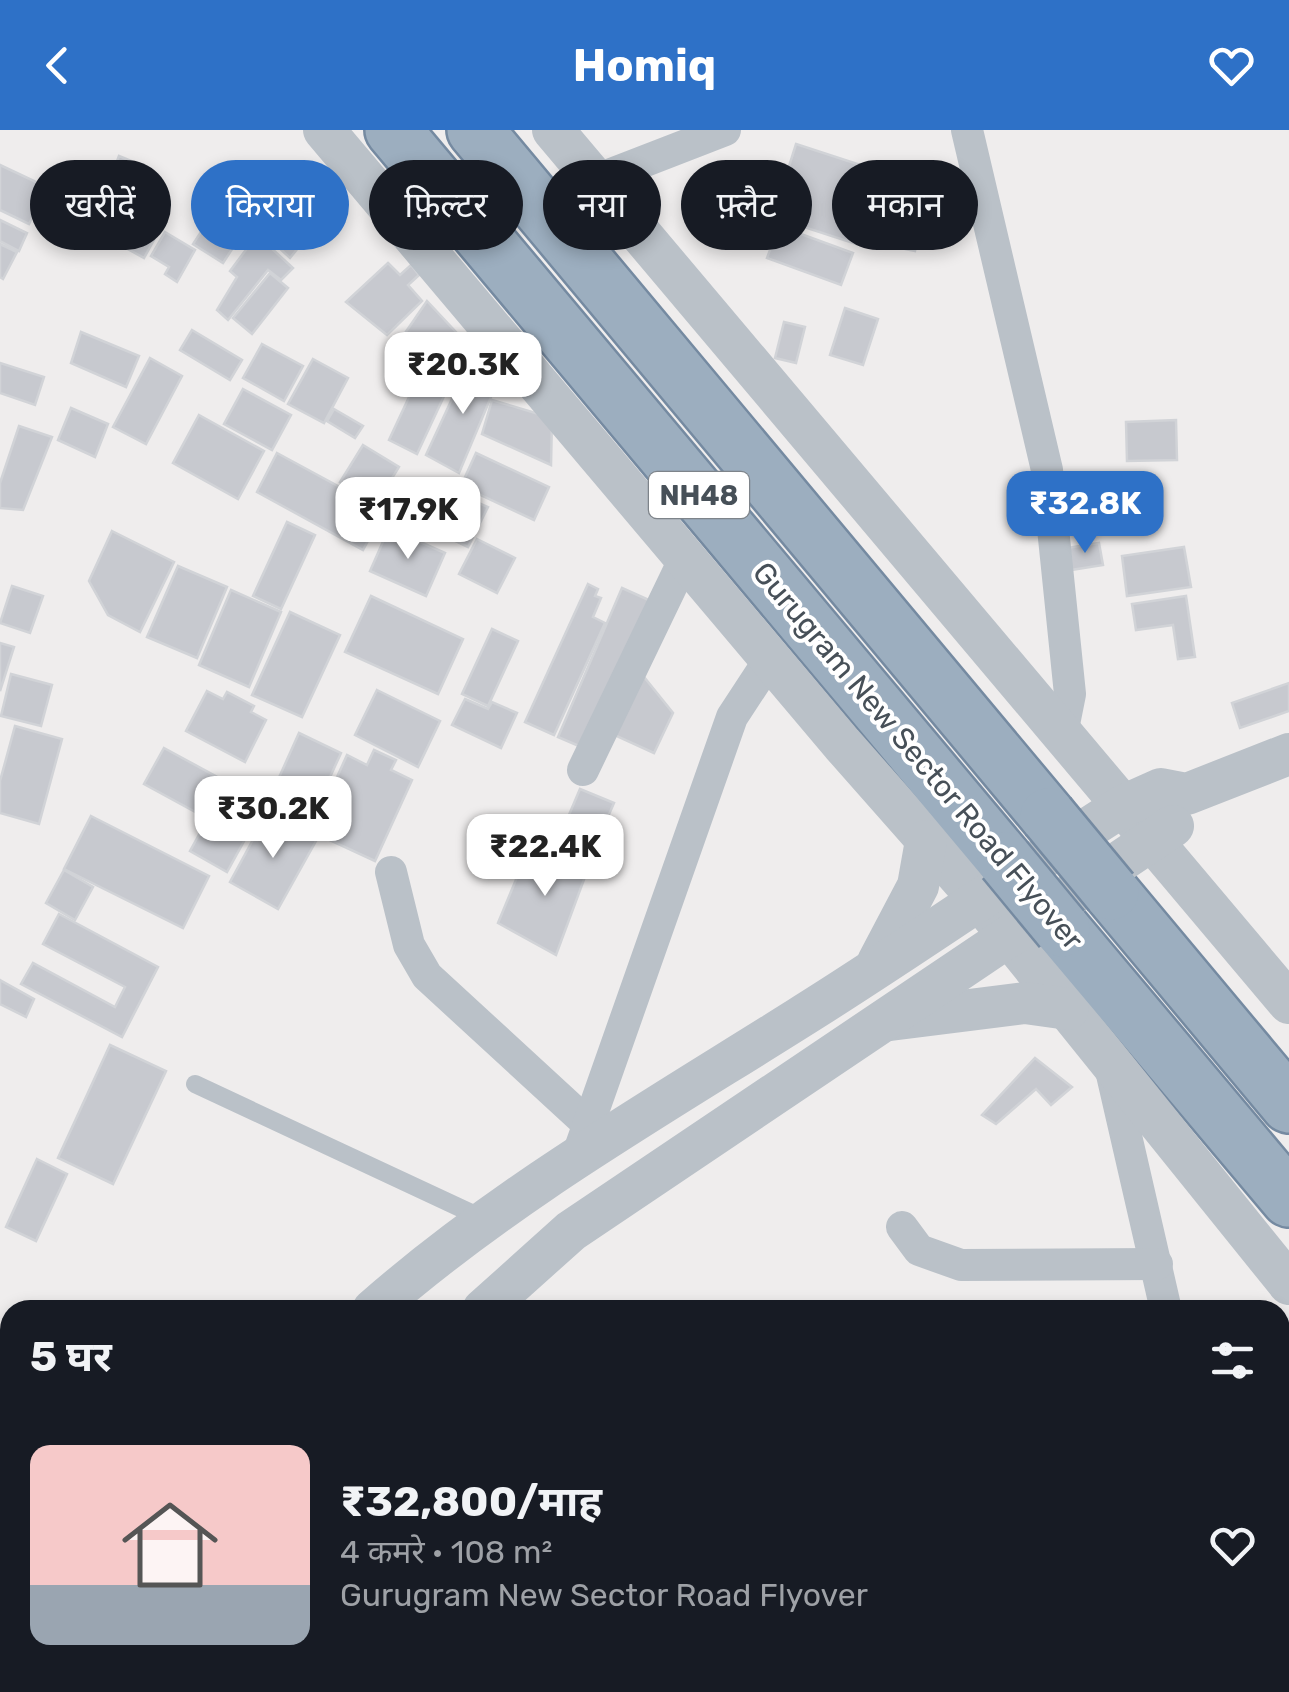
<!DOCTYPE html>
<html lang="hi">
<head>
<meta charset="utf-8">
<style>
  :root { --surface:#171b24; --page:#242831; --text:#f1f3f6; --muted:#9ea1a6; --accent:#2e71c7 }
  body { margin:0; font-family:Rubik,"Noto Sans Devanagari",sans-serif; background:var(--page); color:var(--text); height:100vh; display:flex; flex-direction:column; font-size:38px; white-space:nowrap }
  * { box-sizing:border-box; margin:0 }
  p { font-size:32px; color:var(--muted) }
  .icon { flex:none; width:55px; height:55px; fill:none; stroke:currentColor; stroke-width:2; stroke-linecap:round; stroke-linejoin:round }
  .map { position:relative; flex:1; overflow:hidden }
  .panel { position:absolute; left:0px; top:1170px; width:1290px; height:392px; display:flex; flex-direction:column; background:var(--surface); border-radius:30px 30px 0 0; box-shadow:0 5px 15px #0003 }
  .panel>* { flex:none }
  .hud { position:absolute; left:30px; top:30px; width:1230px; height:90px; display:flex; gap:20px }
  .price { position:absolute; translate:-50% -85px; padding:0 22px; border-radius:20px; background:#fff; color:#222; font-size:32px; line-height:65px; filter:drop-shadow(0 2px 5px #0008) }
  .price::after { content:''; position:absolute; left:50%; top:60px; width:30px; height:22px; margin-left:-15px; background:inherit; clip-path:polygon(0 0,100% 0,50% 100%) }
  .price.on { background:var(--accent); color:#fff }
  ul { padding:0; list-style:none }
  li { display:flex; align-items:center; gap:30px; height:250px; padding:0 30px }
  li span { display:grid; place-items:center; flex:none; width:280px; height:200px; border-radius:20px; color:#555 }
  li>.icon { margin-inline-start:auto }
  span .icon { width:120px; height:120px; fill:#fffc; stroke-width:1 }
  li b { font-size:42px }
  h2 { display:flex; justify-content:space-between; align-items:center; height:120px; padding:0 30px; font-size:42px }
  .chip { padding:0 35px; border-radius:45px; background:var(--surface); box-shadow:0 5px 15px #0003; font-size:35px; line-height:90px }
  .chip.on { background:var(--accent); color:#fff }
  header { display:flex; justify-content:space-between; align-items:center; height:130px; padding:0 30px; background:var(--accent); color:#fff; font-size:45px; font-weight:700 }
  .map>svg:first-child { display:block }
  .building { fill:#c7c9cf; stroke:#d1d3d7; stroke-width:2.5 }
  .lines { fill:none; stroke-linecap:round; stroke-linejoin:round }
  .trunk-casing { stroke:#758aa1; stroke-width:60 }
  .service { stroke:#bac1c8; stroke-width:18 }
  .minor { stroke:#bac1c8; stroke-width:32 }
  .tertiary { stroke:#bac1c8; stroke-width:42 }
  .trunk { stroke:#9caebf; stroke-width:55 }
  .trunk-bridge-casing { stroke:#758aa1; stroke-width:60; stroke-linecap:butt }
  .trunk-bridge { stroke:#9caebf; stroke-width:55 }
  .labels { text-anchor:middle; stroke-width:8; stroke-linejoin:round; paint-order:stroke }
  .shield { fill:#fff; stroke:#7e848a; stroke-width:2.5 }
  .shield-label { font-size:28px; font-weight:bold; fill:#475058 }
  .street-label { font-size:30px; fill:#475058; stroke:#fff }
</style>
</head>
<body>
<header><svg class="icon" aria-label="back" viewBox="0 0 24 24"><path d="M15 5l-7 7 7 7"/></svg>Homiq<svg class="icon" aria-label="heart" viewBox="0 0 24 24"><path d="M12 20l-8-8c-3-5 5-10 8-4 3-6 11-1 8 4z"/></svg></header>
<div class="map">
<svg width="1289" height="1562" viewBox="0 0 1289 1562">
  <rect width="100%" height="100%" fill="#efeded"/>
  <!-- building -->
  <g class="building">
    <polygon points="796,14 879,41 856,114 773,87"/>
    <polygon points="119,26 141,35 123,81 101,72"/>
    <polygon points="0,35 47,57 29,94 0,80"/>
    <polygon points="881,45 928,55 915,121 867,111"/>
    <polygon points="274,74 291,87 273,110 257,96"/>
    <polygon points="131,82 160,99 144,128 115,112"/>
    <polygon points="214,82 225,90 218,101 236,113 223,133 193,114"/>
    <polygon points="293,89 310,103 290,128 274,113"/>
    <polygon points="0,90 27,103 19,121 0,111"/>
    <polygon points="779,96 853,123 841,155 767,128"/>
    <polygon points="165,102 195,120 177,152 165,144 169,137 151,126"/>
    <polygon points="257,105 293,138 281,150 268,140 228,190 217,180 237,147 230,141"/>
    <polygon points="0,114 17,122 3,149 0,147"/>
    <polygon points="388,133 400,145 411,135 419,145 408,155 422,171 387,205 346,172"/>
    <polygon points="270,143 288,158 252,204 233,188"/>
    <polygon points="427,171 468,215 441,260 390,225"/>
    <polygon points="845,178 878,189 863,235 830,225"/>
    <polygon points="784,192 805,197 796,233 775,228"/>
    <polygon points="192,200 242,230 230,250 180,220"/>
    <polygon points="81,202 139,226 126,257 71,233"/>
    <polygon points="262,214 303,236 284,271 243,248"/>
    <polygon points="150,228 182,246 146,314 113,297"/>
    <polygon points="471,228 499,248 459,343 426,325"/>
    <polygon points="313,229 348,248 324,293 288,274"/>
    <polygon points="0,233 44,247 35,275 0,263"/>
    <polygon points="417,250 445,264 417,324 389,310"/>
    <polygon points="243,259 291,285 272,320 224,294"/>
    <polygon points="492,270 552,288 551,335 482,304"/>
    <polygon points="71,278 108,294 95,327 58,310"/>
    <polygon points="334,279 363,296 355,308 327,291"/>
    <polygon points="199,285 264,321 238,369 173,333"/>
    <polygon points="1176,290 1177,330 1127,331 1126,292"/>
    <polygon points="19,296 52,307 23,380 0,378 0,353"/>
    <polygon points="363,315 399,337 376,374 340,352"/>
    <polygon points="277,323 384,381 363,420 257,362"/>
    <polygon points="476,323 549,357 534,390 461,356"/>
    <polygon points="431,352 488,377 468,417 406,387"/>
    <polygon points="1078,373 1085,397 1066,402 1060,378"/>
    <polygon points="287,392 315,405 281,479 253,466"/>
    <polygon points="389,398 445,423 426,466 370,441"/>
    <polygon points="112,401 174,432 140,502 108,485 89,451"/>
    <polygon points="477,409 515,428 497,463 459,444"/>
    <polygon points="1099,413 1103,435 1071,440 1067,418"/>
    <polygon points="1184,417 1191,457 1127,466 1122,426"/>
    <polygon points="178,436 227,457 197,528 147,507"/>
    <polygon points="588,454 598,459 595,466 601,468 593,487 605,493 554,605 525,592"/>
    <polygon points="12,456 43,466 30,503 0,493"/>
    <polygon points="622,458 651,471 586,619 558,607"/>
    <polygon points="231,460 281,482 249,557 199,535"/>
    <polygon points="371,466 463,509 438,564 345,522"/>
    <polygon points="1186,466 1195,527 1178,529 1173,495 1136,500 1132,474"/>
    <polygon points="290,482 340,505 302,587 252,565"/>
    <polygon points="492,499 518,511 488,576 462,564"/>
    <polygon points="0,513 14,517 0,561"/>
    <polygon points="640,542 673,583 654,623 612,604"/>
    <polygon points="11,544 52,555 41,596 1,586"/>
    <polygon points="1289,553 1289,581 1240,598 1232,573"/>
    <polygon points="377,560 440,591 418,637 355,605"/>
    <polygon points="207,561 223,569 227,562 254,576 251,582 266,590 245,632 186,601"/>
    <polygon points="465,569 488,579 492,572 517,583 501,618 452,595"/>
    <polygon points="15,596 62,609 39,694 0,683 0,651"/>
    <polygon points="299,603 341,623 310,691 268,672"/>
    <polygon points="164,618 221,649 201,685 144,654"/>
    <polygon points="374,620 396,630 391,640 412,650 375,731 312,702 347,625 367,635"/>
    <polygon points="227,654 264,675 227,742 190,721"/>
    <polygon points="580,659 614,673 593,721 560,706"/>
    <polygon points="267,684 316,711 278,779 230,752"/>
    <polygon points="91,686 209,746 183,798 64,739"/>
    <polygon points="573,719 592,728 556,825 498,793 527,723 569,734"/>
    <polygon points="64,740 93,757 75,790 46,773"/>
    <polygon points="59,784 158,837 122,907 21,854 33,833 115,877 125,857 43,814"/>
    <polygon points="0,850 34,869 26,887 0,874"/>
    <polygon points="110,915 166,941 113,1054 58,1028"/>
    <polygon points="1035,928 1072,957 1051,975 1036,959 996,994 982,985"/>
    <polygon points="37,1029 67,1044 36,1111 6,1097"/>
  </g>
  <g class="lines">
    <defs>
      <g id="trunk">
        <polyline points="393,0 1005,730"/>
        <polyline points="475,0 1048,686"/>
        <polyline points="1111,762 1289,975"/>
        <polyline points="1062,799 1289,1069"/>
      </g>
    </defs>
    <!-- trunk casing -->
    <use href="#trunk" class="trunk-casing"/>
    <!-- service -->
    <polyline class="service" points="195,954 484,1089"/>
    <!-- minor -->
    <g class="minor">
      <polyline points="967,0 1047,340 1070,564 1062,604"/>
      <polyline points="596,50 725,0"/>
      <polyline points="583,640 685,428"/>
      <polyline points="391,742 409,815 427,846 589,995"/>
      <polyline points="1110,936 1166,1180"/>
      <polyline points="577,1027 732,587 770,529"/>
      <polyline points="902,1097 919,1120 961,1135 1157,1134"/>
      <polyline points="0,1395 10,1400"/>
      <polyline points="1223,1552 1226,1562"/>
    </g>
    <!-- tertiary -->
    <g class="tertiary">
      <polyline points="324,0 842,614 978,768 1289,1154"/>
      <polyline points="553,0 1289,873"/>
      <polyline points="878,832 918,756 926,711"/>
      <polyline points="890,890 1025,873 1068,879"/>
      <path d="M373,1180C503,1066 653,980 799,888C908,820 1014,745 1123,676L1161,659L1187,664L1289,624"/>
      <polyline points="483,1180 571,1101 1173,696"/>
      <polyline points="0,1503 10,1495"/>
      <polyline points="51,1562 61,1552"/>
    </g>
    <!-- trunk -->
    <use href="#trunk" class="trunk"/>
    <defs>
      <g id="trunk-bridge">
        <polyline points="1048,686 1111,762"/>
        <polyline points="1005,730 1062,799"/>
      </g>
    </defs>
    <!-- trunk-bridge casing -->
    <use href="#trunk-bridge" class="trunk-bridge-casing"/>
    <!-- trunk-bridge -->
    <use href="#trunk-bridge" class="trunk-bridge"/>
  </g>
  <g class="labels">
    <!-- shield labels -->
    <rect class="shield" x="649" y="342" width="100" height="46" rx="8"/>
    <g class="shield-label">
      <text x="699" y="375">NH48</text>
    </g>
    <!-- street labels -->
    <g class="street-label">
      <text transform="translate(918 626) rotate(50)" y="10">Gurugram New Sector Road Flyover</text>
    </g>
  </g>
</svg>
<b class="price" style="left:463px;top:287px">₹20.3K</b>
<b class="price on" style="left:1085px;top:426px">₹32.8K</b>
<b class="price" style="left:408px;top:432px">₹17.9K</b>
<b class="price" style="left:273px;top:731px">₹30.2K</b>
<b class="price" style="left:545px;top:769px">₹22.4K</b>
<div class="hud">
<a class="chip">खरीदें</a>
<a class="chip on">किराया</a>
<a class="chip">फ़िल्टर</a>
<a class="chip">नया</a>
<a class="chip">फ़्लैट</a>
<a class="chip">मकान</a>
</div>
<section class="panel">
<h2>5 घर<svg class="icon" aria-label="filters" viewBox="0 0 24 24"><path d="M4 7h16M4 17h16"/><circle cx="9" cy="7" r="2"/><circle cx="15" cy="17" r="2"/></svg></h2>
<ul>
<li><span style="background:linear-gradient(#f6c9c9 70%,#9aa5b1 0)"><svg class="icon" aria-label="home" viewBox="0 0 24 24"><path d="M3 11l9-7 9 7M6 9v11h12V9"/></svg></span><div><b>₹32,800/माह</b><p>4 कमरे · 108 m²</p><p>Gurugram New Sector Road Flyover</p></div><svg class="icon" aria-label="heart" viewBox="0 0 24 24"><path d="M12 20l-8-8c-3-5 5-10 8-4 3-6 11-1 8 4z"/></svg></li>
</ul>
</section>
</div>
</body>
</html>
